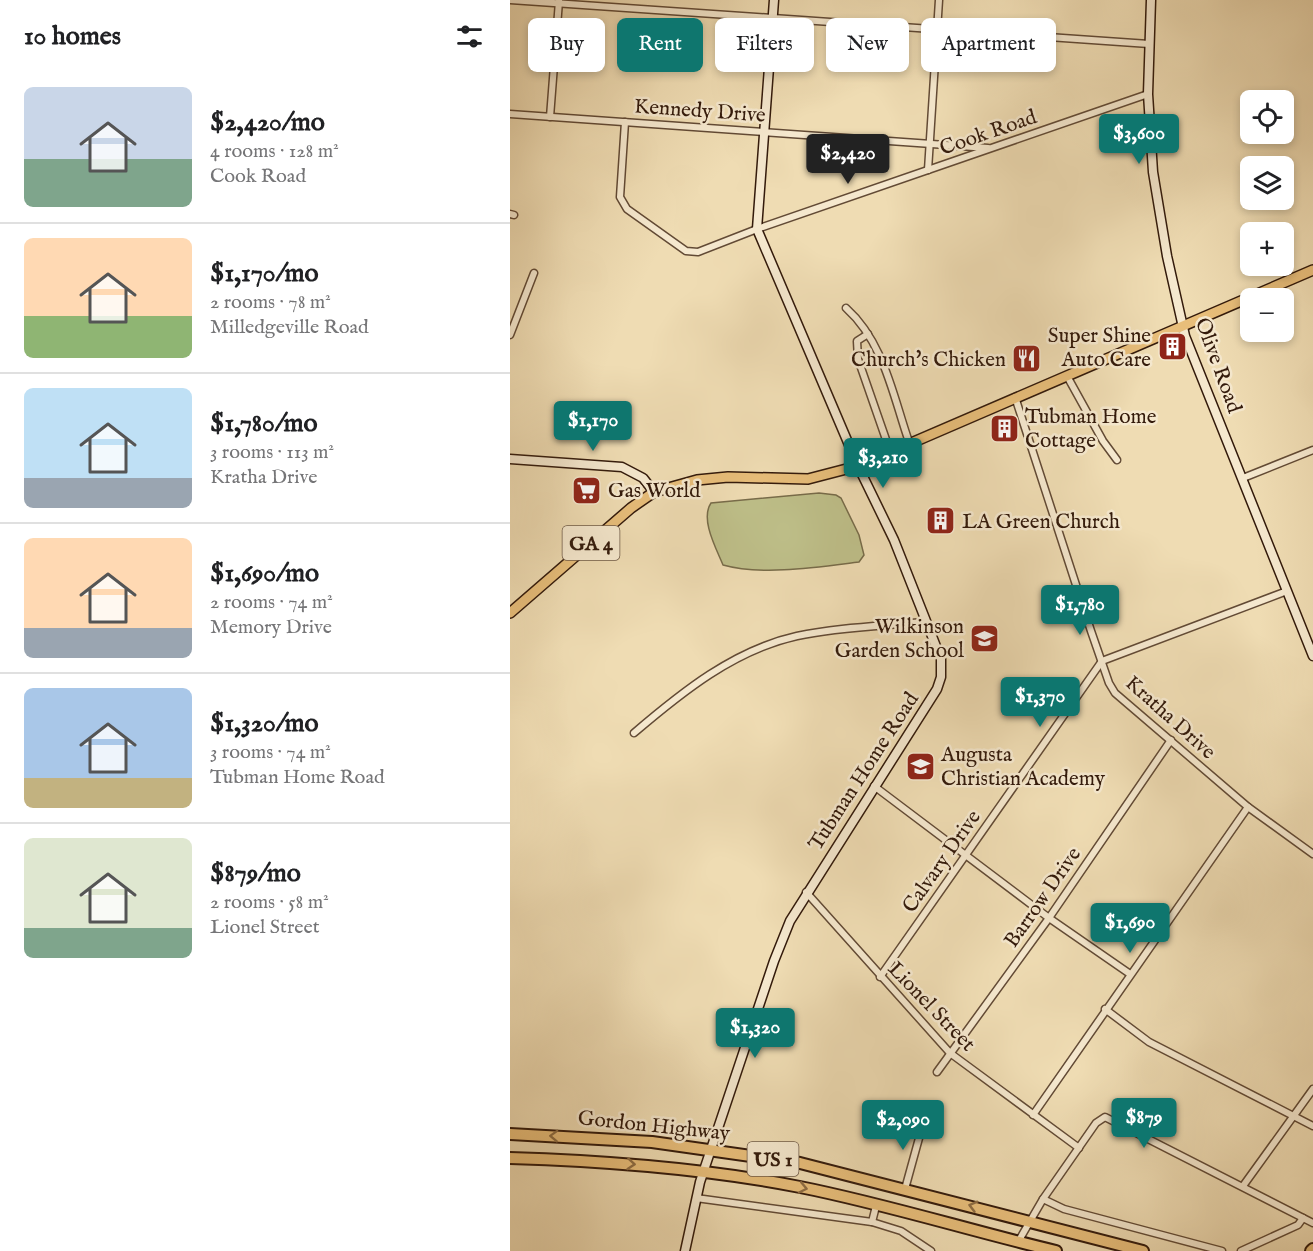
<!DOCTYPE html>
<html lang="en">
<head>
<meta charset="utf-8">
<style>
  :root { --surface:#fff; --page:#f6f6f6; --text:#202124; --muted:#757577; --line:#e0e0e0; --accent:#0f766e }
  body { margin:0; font-family:"IM FELL English",serif; background:var(--page); color:var(--text); height:100vh; display:flex; flex-direction:column; font-size:22px; white-space:nowrap }
  * { box-sizing:border-box; margin:0 }
  p { font-size:20px; color:var(--muted) }
  .icon { flex:none; width:33px; height:33px; fill:none; stroke:currentColor; stroke-width:2; stroke-linecap:round; stroke-linejoin:round }
  .map { position:relative; flex:1; overflow:hidden }
  .side { display:flex; flex-direction:column; background:var(--surface); width:510px }
  .side>* { flex:none }
  .guide { position:absolute; left:18px; top:18px; width:570px; height:54px; display:flex; gap:12px }
  .tools { position:absolute; left:730px; top:90px; display:grid; gap:12px }
  .tools a { display:grid; place-items:center; width:54px; height:54px; border-radius:9px; background:var(--surface); box-shadow:0 3px 9px #0003; font-size:30px }
  .price { position:absolute; translate:-50% -51px; padding:0 14px; border-radius:6px; background:var(--accent); color:#fff; font-size:20px; line-height:39px; filter:drop-shadow(0 2px 3px #0008) }
  .price::after { content:''; position:absolute; left:50%; top:36px; width:18px; height:14px; margin-left:-9px; background:inherit; clip-path:polygon(0 0,100% 0,50% 100%) }
  .price.active { background:#222; color:#fff }
  ul { padding:0; list-style:none }
  li { display:flex; align-items:center; gap:18px; height:150px; padding:0 24px }
  li+li { border-top:2px solid var(--line) }
  li span { display:grid; place-items:center; flex:none; width:168px; height:120px; border-radius:9px; color:#555 }
  li>.icon { margin-inline-start:auto }
  span .icon { width:72px; height:72px; fill:#fffc; stroke-width:1 }
  li b { font-size:26px }
  h2 { display:flex; justify-content:space-between; align-items:center; height:72px; padding:0 24px; font-size:26px }
  .tag { padding:0 21px; border-radius:9px; background:var(--surface); box-shadow:0 3px 9px #0003; font-size:21px; line-height:54px }
  .tag.active { background:var(--accent); color:#fff }
  main { display:flex; flex:1; min-height:0 }
  .map>svg:first-child { display:block }
  .green { fill:#bebf89; stroke:#786c4a; stroke-width:1.5 }
  .lines { fill:none; stroke-linecap:round; stroke-linejoin:round }
  .street-casing { stroke:#624a35; stroke-width:9 }
  .secondary-casing { stroke:#331a0b; stroke-width:11 }
  .primary-casing { stroke:#331a0b; stroke-width:12 }
  .highway-casing { stroke:#331a0b; stroke-width:14 }
  .street { stroke:#f5e8ce; stroke-width:6 }
  .secondary { stroke:#f5e8ce; stroke-width:8 }
  .primary { stroke:#e8be7a; stroke-width:9 }
  .highway { stroke:#e8be7a; stroke-width:10 }
  .oneway { stroke:#8e6c42 }
  .labels { text-anchor:middle; stroke-width:5; stroke-linejoin:round; paint-order:stroke }
  .shield { fill:#f5e8ce; stroke:#6d5846; stroke-width:1.5 }
  .shield-label { font-size:20px; font-weight:bold; fill:#331a0b }
  .street-label { font-size:21px; fill:#331a0b; stroke:#f5e8ce }
  .poi-label { font-size:21px; fill:#331a0b; stroke:#f5e8ce; text-anchor:start }
</style>
</head>
<body>
<main>
<section class="side">
<h2>10 homes<svg class="icon" aria-label="filters" viewBox="0 0 24 24"><path d="M4 7h16M4 17h16"/><circle cx="9" cy="7" r="2"/><circle cx="15" cy="17" r="2"/></svg></h2>
<ul>
<li><span style="background:linear-gradient(#c9d6e8 60%,#7fa58c 0)"><svg class="icon" aria-label="home" viewBox="0 0 24 24"><path d="M3 11l9-7 9 7M6 9v11h12V9"/></svg></span><div><b>$2,420/mo</b><p>4 rooms · 128 m²</p><p>Cook Road</p></div></li>
<li><span style="background:linear-gradient(#ffd9b3 65%,#8fb573 0)"><svg class="icon" aria-label="home" viewBox="0 0 24 24"><path d="M3 11l9-7 9 7M6 9v11h12V9"/></svg></span><div><b>$1,170/mo</b><p>2 rooms · 78 m²</p><p>Milledgeville Road</p></div></li>
<li><span style="background:linear-gradient(#bfe0f5 75%,#9aa5b1 0)"><svg class="icon" aria-label="home" viewBox="0 0 24 24"><path d="M3 11l9-7 9 7M6 9v11h12V9"/></svg></span><div><b>$1,780/mo</b><p>3 rooms · 113 m²</p><p>Kratha Drive</p></div></li>
<li><span style="background:linear-gradient(#ffd9b3 75%,#9aa5b1 0)"><svg class="icon" aria-label="home" viewBox="0 0 24 24"><path d="M3 11l9-7 9 7M6 9v11h12V9"/></svg></span><div><b>$1,690/mo</b><p>2 rooms · 74 m²</p><p>Memory Drive</p></div></li>
<li><span style="background:linear-gradient(#a9c7e8 75%,#c2b280 0)"><svg class="icon" aria-label="home" viewBox="0 0 24 24"><path d="M3 11l9-7 9 7M6 9v11h12V9"/></svg></span><div><b>$1,320/mo</b><p>3 rooms · 74 m²</p><p>Tubman Home Road</p></div></li>
<li><span style="background:linear-gradient(#dfe7d0 75%,#7fa58c 0)"><svg class="icon" aria-label="home" viewBox="0 0 24 24"><path d="M3 11l9-7 9 7M6 9v11h12V9"/></svg></span><div><b>$879/mo</b><p>2 rooms · 58 m²</p><p>Lionel Street</p></div></li>
</ul>
</section>
<div class="map">
<svg width="803" height="1251" viewBox="0 0 803 1251">
  <rect width="100%" height="100%" fill="#efdcb3"/>
  <filter id="stains"><feTurbulence type="fractalNoise" baseFrequency=".00333" numOctaves="4"/><feColorMatrix values="0 0 0 0 .2 0 0 0 0 .09 0 0 0 0 .02 0 0 0 .5 -.17"/></filter>
  <radialGradient id="worn" r=".72"><stop offset=".6" stop-color="#630" stop-opacity="0"/><stop offset="1" stop-color="#630" stop-opacity=".3"/></radialGradient>
  <!-- green -->
  <path class="green" d="M309,493L326,495L331,498L349,535L354,555L349,562C309,567 252,576 213,565C206,548 190,519 201,503Z"/>
  <g class="lines">
    <defs>
      <g id="street">
        <polyline points="0,0 639,44"/>
        <polyline points="0,114 478,148"/>
        <polyline points="40,117 49,1"/>
        <polyline points="115,122 110,197 117,209 176,251 188,252 247,229 638,94"/>
        <polyline points="418,170 429,0"/>
        <polyline points="0,214 4,215"/>
        <path d="M336,308C374,342 383,396 399,442"/>
        <polyline points="358,334 347,341 348,359 380,451"/>
        <polyline points="0,335 24,273"/>
        <polyline points="557,376 593,441 607,460"/>
        <polyline points="505,397 581,631 599,683 605,693 738,807 803,854"/>
        <polyline points="733,478 803,450"/>
        <path d="M124,733C172,692 224,650 287,636C328,627 373,626 414,622"/>
        <polyline points="364,786 539,918 620,974"/>
        <polyline points="296,892 440,1053 569,1148"/>
        <polyline points="370,977 592,661 777,591"/>
        <polyline points="595,1009 639,1042 803,1126"/>
        <polyline points="427,1072 539,918 661,740"/>
        <polyline points="523,1115 738,807"/>
        <polyline points="733,1186 803,1089"/>
        <polyline points="395,1189 414,1120"/>
        <polyline points="186,1198 362,1222 391,1231 421,1251"/>
        <polyline points="533,1199 554,1209 712,1251"/>
        <polyline points="362,1222 366,1206"/>
        <polyline points="508,1242 533,1199 586,1123 595,1117 803,1223"/>
        <polyline points="731,1251 788,1225 793,1218"/>
      </g>
      <g id="secondary">
        <polyline points="641,0 638,94 643,172 657,256 675,336 803,656"/>
        <polyline points="0,459 112,467 133,478 144,492"/>
        <polyline points="175,1251 190,1182 264,961 280,921 427,689 431,677 431,659 384,540 348,466 247,229 264,0"/>
      </g>
      <polyline id="primary" points="0,613 121,508 144,492 187,480 218,477 298,479 348,466 803,270"/>
      <g id="highway">
        <polyline points="0,1134 142,1142 290,1163 633,1251"/>
        <path d="M0,1158C97,1161 194,1168 290,1187C376,1204 461,1231 546,1251"/>
        <polyline points="801,1251 803,1249"/>
      </g>
    </defs>
    <!-- street casing -->
    <use href="#street" class="street-casing"/>
    <!-- secondary casing -->
    <use href="#secondary" class="secondary-casing"/>
    <!-- primary casing -->
    <use href="#primary" class="primary-casing"/>
    <!-- highway casing -->
    <use href="#highway" class="highway-casing"/>
    <!-- street -->
    <use href="#street" class="street"/>
    <!-- secondary -->
    <use href="#secondary" class="secondary"/>
    <!-- primary -->
    <use href="#primary" class="primary"/>
    <!-- highway -->
    <use href="#highway" class="highway"/>
  </g>
  <!-- one-way arrows -->
  <defs><path id="oneway-chevron" d="M-2-3.5L2.5 0L-2 3.5" fill="none" stroke-width="1.6" stroke-linecap="round" stroke-linejoin="round" transform="scale(1.5)"/></defs>
  <g class="oneway">
    <use href="#oneway-chevron" transform="translate(44 1136) rotate(-178)"/>
    <use href="#oneway-chevron" transform="translate(121 1164) rotate(5)"/>
    <use href="#oneway-chevron" transform="translate(293 1188) rotate(12)"/>
    <use href="#oneway-chevron" transform="translate(463 1206) rotate(-165)"/>
  </g>
  <!-- icons -->
  <defs>
    <symbol id="building-square" viewBox="-11 -11 22 22"><rect x="-9" y="-9" width="18" height="18" rx="4" fill="#8f2418" stroke="#f5e8ce"/><path d="M-4-6H4V6H1V3H-1V6H-4ZM-2.5-4.3h1.7v1.8h-1.7ZM.8-4.3h1.7v1.8H.8ZM-2.5-1h1.7V.8h-1.7ZM.8-1h1.7V.8H.8Z" fill="#fff"/></symbol>
    <symbol id="restaurant-square" viewBox="-11 -11 22 22"><rect x="-9" y="-9" width="18" height="18" rx="4" fill="#8f2418" stroke="#f5e8ce"/><path d="M-5-6h1v4h1v-4h1v4h1v-4h1v5L-1.5 .5V6h-2V.5L-5-1ZM5-6V6H3V1.5H1.5Q1.5-4 5-6Z" fill="#fff"/></symbol>
    <symbol id="supermarket-square" viewBox="-11 -11 22 22"><rect x="-9" y="-9" width="18" height="18" rx="4" fill="#8f2418" stroke="#f5e8ce"/><path d="M-6-5.5h2.5l.6 2H6L4.5 2H-2.5L-4.4-4H-6ZM-1.5 3.2a1.3 1.3 0 1 0 .1 0ZM3 3.2a1.3 1.3 0 1 0 .1 0Z" fill="#fff"/></symbol>
    <symbol id="school-square" viewBox="-11 -11 22 22"><rect x="-9" y="-9" width="18" height="18" rx="4" fill="#8f2418" stroke="#f5e8ce"/><path d="M0-5L7-2L0 1L-7-2ZM-4 1L0 2.5L4 1V4Q0 6-4 4Z" fill="#fff"/></symbol>
  </defs>
  <g fill-rule="evenodd">
    <use href="#building-square" x="646" y="330" width="33" height="33"/>
    <use href="#restaurant-square" x="500" y="342" width="33" height="33"/>
    <use href="#building-square" x="478" y="412" width="33" height="33"/>
    <use href="#supermarket-square" x="60" y="474" width="33" height="33"/>
    <use href="#building-square" x="414" y="504" width="33" height="33"/>
    <use href="#school-square" x="458" y="622" width="33" height="33"/>
    <use href="#school-square" x="394" y="750" width="33" height="33"/>
  </g>
  <g class="labels">
    <!-- shield labels -->
    <g class="shield">
      <rect x="52.5" y="526" width="57" height="34" rx="4.5"/>
      <rect x="237.5" y="1142" width="51" height="34" rx="4.5"/>
    </g>
    <g class="shield-label">
      <text x="81" y="550">GA 4</text>
      <text x="263" y="1166">US 1</text>
    </g>
    <!-- street labels -->
    <g class="street-label">
      <text transform="translate(190 110) rotate(4)" y="7">Kennedy Drive</text>
      <text transform="translate(478 132) rotate(-19)" y="7">Cook Road</text>
      <text transform="translate(709 365) rotate(70)" y="7">Olive Road</text>
      <text transform="translate(661 717) rotate(42)" y="7">Kratha Drive</text>
      <text transform="translate(353 771) rotate(-57)" y="7">Tubman Home Road</text>
      <text transform="translate(431 861) rotate(-55)" y="7">Calvary Drive</text>
      <text transform="translate(532 897) rotate(-55)" y="7">Barrow Drive</text>
      <text transform="translate(422 1006) rotate(46)" y="7">Lionel Street</text>
      <text transform="translate(144 1125) rotate(6)" y="7">Gordon Highway</text>
    </g>
    <!-- poi labels -->
    <g class="poi-label">
      <text x="641" y="342" text-anchor="end">Super Shine<tspan x="641" dy="24">Auto Care</tspan></text>
      <text x="496" y="366" text-anchor="end">Church's Chicken</text>
      <text x="515" y="423">Tubman Home<tspan x="515" dy="24">Cottage</tspan></text>
      <text x="98" y="497">Gas World</text>
      <text x="452" y="528">LA Green Church</text>
      <text x="454" y="633" text-anchor="end">Wilkinson<tspan x="454" dy="24">Garden School</tspan></text>
      <text x="431" y="761">Augusta<tspan x="431" dy="24">Christian Academy</tspan></text>
    </g>
  </g>
  <rect width="100%" height="100%" filter="url(#stains)"/>
  <rect width="100%" height="100%" fill="url(#worn)"/>
</svg>
<div class="tools">
<a><svg class="icon" aria-label="locate" viewBox="0 0 24 24"><circle cx="12" cy="12" r="6"/><path d="M12 2v4M12 18v4M2 12h4M18 12h4"/></svg></a>
<a><svg class="icon" aria-label="layers" viewBox="0 0 24 24"><path d="M12 4l9 5-9 5-9-5zM3 14l9 5 9-5"/></svg></a>
<a>+</a>
<a>−</a>
</div>
<b class="price" style="left:629px;top:165px">$3,600</b>
<b class="price active" style="left:338px;top:185px">$2,420</b>
<b class="price" style="left:83px;top:452px">$1,170</b>
<b class="price" style="left:373px;top:489px">$3,210</b>
<b class="price" style="left:570px;top:636px">$1,780</b>
<b class="price" style="left:530px;top:728px">$1,370</b>
<b class="price" style="left:620px;top:954px">$1,690</b>
<b class="price" style="left:245px;top:1059px">$1,320</b>
<b class="price" style="left:634px;top:1149px">$879</b>
<b class="price" style="left:393px;top:1151px">$2,090</b>
<div class="guide">
<a class="tag">Buy</a>
<a class="tag active">Rent</a>
<a class="tag">Filters</a>
<a class="tag">New</a>
<a class="tag">Apartment</a>
</div>
</div>
</main>
</body>
</html>
